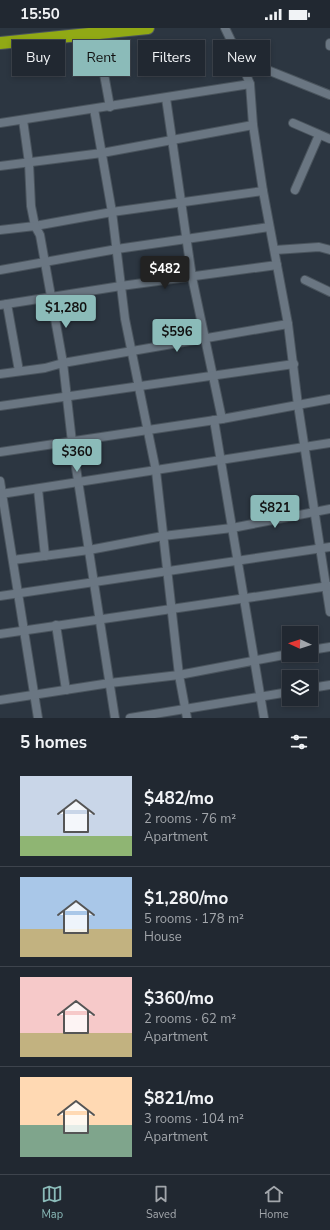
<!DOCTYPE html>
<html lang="en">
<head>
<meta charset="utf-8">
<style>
  :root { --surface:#212831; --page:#293039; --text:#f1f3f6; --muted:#a2a6ab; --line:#3e444d; --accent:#8bbbb9 }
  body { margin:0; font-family:"Nunito Sans",sans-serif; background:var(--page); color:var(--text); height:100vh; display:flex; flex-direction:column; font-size:15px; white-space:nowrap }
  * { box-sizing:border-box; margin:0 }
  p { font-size:13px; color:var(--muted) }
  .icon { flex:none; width:22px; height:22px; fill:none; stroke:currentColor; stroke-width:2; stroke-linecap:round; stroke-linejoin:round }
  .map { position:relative; height:690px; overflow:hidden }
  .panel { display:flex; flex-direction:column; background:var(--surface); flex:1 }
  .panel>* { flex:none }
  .banner { position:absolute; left:12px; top:12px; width:306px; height:36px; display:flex; gap:8px }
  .needle { width:26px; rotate:273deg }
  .fabs { position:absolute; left:282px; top:598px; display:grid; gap:8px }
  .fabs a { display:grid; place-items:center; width:36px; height:36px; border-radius:0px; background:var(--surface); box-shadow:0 2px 6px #0003,0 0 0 1px var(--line); font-size:20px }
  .price { position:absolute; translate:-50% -34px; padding:0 9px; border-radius:4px; background:var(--accent); color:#111; font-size:13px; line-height:26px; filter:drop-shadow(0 1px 2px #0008) }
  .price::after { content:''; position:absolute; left:50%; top:24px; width:12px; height:9px; margin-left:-6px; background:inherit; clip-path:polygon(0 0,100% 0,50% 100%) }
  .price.active { background:#222; color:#fff }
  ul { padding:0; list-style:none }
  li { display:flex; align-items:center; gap:12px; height:100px; padding:0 20px }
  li+li { border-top:1px solid var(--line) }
  li span { display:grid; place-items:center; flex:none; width:112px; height:80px; border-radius:0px; color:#555 }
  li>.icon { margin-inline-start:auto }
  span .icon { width:48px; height:48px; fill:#fffc; stroke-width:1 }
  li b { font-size:17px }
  h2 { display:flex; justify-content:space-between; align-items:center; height:48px; padding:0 20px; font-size:17px }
  .tag { padding:0 14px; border-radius:0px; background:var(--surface); box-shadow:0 2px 6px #0003,0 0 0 1px var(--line); font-size:14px; line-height:36px }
  .tag.active { background:var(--accent); color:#111 }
  .status { display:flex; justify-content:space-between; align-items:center; height:28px; padding:0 20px; background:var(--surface); direction:ltr }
  .status svg { height:11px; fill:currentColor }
  .dock { display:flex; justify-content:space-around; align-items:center; height:56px; border-top:1px solid var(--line); background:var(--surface); font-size:11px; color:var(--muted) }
  .dock a { display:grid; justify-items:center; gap:2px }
  .dock .active { color:var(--accent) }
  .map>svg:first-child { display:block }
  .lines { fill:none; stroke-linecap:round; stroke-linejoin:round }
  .minor-casing { stroke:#4a545d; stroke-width:10 }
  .highway-casing { stroke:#4a545d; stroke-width:14 }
  .minor { stroke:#6a7682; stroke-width:8 }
  .highway { stroke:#91a915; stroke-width:12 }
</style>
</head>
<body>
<div class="status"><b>15:50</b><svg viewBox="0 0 49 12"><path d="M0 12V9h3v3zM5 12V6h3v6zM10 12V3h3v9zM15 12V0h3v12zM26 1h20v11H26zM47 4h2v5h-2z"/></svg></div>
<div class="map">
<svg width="330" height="690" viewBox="0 0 330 690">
  <rect width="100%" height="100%" fill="#2c3641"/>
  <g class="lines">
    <defs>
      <g id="minor">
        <polyline points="225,0 240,31 250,56 253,97 263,163 288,296 298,377 330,584"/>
        <polyline points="95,6 100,24 110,79"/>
        <polyline points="330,15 330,18"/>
        <polyline points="240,31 330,67"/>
        <polyline points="166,70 192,249 222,391"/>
        <polyline points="94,81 112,184 125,291 156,443 179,647 187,690"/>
        <polyline points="23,92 29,135 31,178 35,198 112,184 263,163"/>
        <polyline points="0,95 250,56"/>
        <polyline points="293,95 330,111"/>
        <polyline points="0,138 102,125 253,97"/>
        <polyline points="295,162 319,107"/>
        <polyline points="0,202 35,198 40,207 63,335 288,296"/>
        <polyline points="275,222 319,219 330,222"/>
        <polyline points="0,242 117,221 269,199"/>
        <polyline points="305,252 330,264"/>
        <polyline points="7,276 19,343"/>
        <polyline points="0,277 121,258 277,237"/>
        <polyline points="0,346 45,340 63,335 72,414 115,690"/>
        <polyline points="0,378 294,336"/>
        <polyline points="214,392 264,690"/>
        <polyline points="0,424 222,391 330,371"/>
        <polyline points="0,453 38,690"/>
        <polyline points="38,461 45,528"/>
        <polyline points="1,466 330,415"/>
        <polyline points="13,532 89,522 163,508 232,500 330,481"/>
        <polyline points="0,568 330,519"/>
        <polyline points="56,597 66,662"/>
        <polyline points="0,606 329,558"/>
        <polyline points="311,622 330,619"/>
        <polyline points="311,660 330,657"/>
        <polyline points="0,672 110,655 179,647 289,626"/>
        <polyline points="130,690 289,664"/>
      </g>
      <polyline id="highway" points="0,15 148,0"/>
    </defs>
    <!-- minor casing -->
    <use href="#minor" class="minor-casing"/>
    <!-- highway casing -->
    <use href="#highway" class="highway-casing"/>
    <!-- minor -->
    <use href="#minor" class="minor"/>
    <!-- highway -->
    <use href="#highway" class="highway"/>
  </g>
</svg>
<div class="fabs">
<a><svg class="needle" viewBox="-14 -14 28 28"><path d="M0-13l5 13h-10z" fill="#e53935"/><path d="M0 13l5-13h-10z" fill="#a2a6ab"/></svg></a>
<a><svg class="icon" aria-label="layers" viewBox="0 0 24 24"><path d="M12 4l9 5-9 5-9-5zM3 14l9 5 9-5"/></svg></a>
</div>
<b class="price active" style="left:165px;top:262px">$482</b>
<b class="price" style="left:66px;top:301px">$1,280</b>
<b class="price" style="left:177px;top:325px">$596</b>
<b class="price" style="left:77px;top:445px">$360</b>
<b class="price" style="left:275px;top:501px">$821</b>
<div class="banner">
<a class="tag">Buy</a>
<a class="tag active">Rent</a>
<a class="tag">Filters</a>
<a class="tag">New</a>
</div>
</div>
<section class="panel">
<h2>5 homes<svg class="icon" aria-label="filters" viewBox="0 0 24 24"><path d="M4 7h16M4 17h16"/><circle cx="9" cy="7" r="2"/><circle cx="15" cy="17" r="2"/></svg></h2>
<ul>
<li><span style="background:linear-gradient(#c9d6e8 75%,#8fb573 0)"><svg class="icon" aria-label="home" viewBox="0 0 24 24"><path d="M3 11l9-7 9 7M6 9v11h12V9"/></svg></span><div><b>$482/mo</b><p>2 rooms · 76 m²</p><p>Apartment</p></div></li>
<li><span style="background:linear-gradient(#a9c7e8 65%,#c2b280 0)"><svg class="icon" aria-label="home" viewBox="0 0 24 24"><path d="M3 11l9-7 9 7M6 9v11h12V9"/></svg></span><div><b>$1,280/mo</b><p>5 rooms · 178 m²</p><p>House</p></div></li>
<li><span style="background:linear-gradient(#f6c9c9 70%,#c2b280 0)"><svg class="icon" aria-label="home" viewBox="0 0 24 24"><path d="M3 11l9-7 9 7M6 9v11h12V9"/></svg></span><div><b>$360/mo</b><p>2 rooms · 62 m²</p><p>Apartment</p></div></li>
<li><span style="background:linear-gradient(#ffd9b3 60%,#7fa58c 0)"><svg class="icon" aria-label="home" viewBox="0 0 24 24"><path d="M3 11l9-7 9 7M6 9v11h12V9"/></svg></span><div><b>$821/mo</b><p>3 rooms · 104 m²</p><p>Apartment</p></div></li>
</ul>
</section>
<nav class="dock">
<a class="active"><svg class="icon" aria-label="map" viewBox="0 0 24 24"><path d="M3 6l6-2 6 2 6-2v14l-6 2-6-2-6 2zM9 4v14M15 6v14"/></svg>Map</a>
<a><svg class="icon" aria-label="saved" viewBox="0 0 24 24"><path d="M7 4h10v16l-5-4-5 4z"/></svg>Saved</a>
<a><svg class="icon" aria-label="home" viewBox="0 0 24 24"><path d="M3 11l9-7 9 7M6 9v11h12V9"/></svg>Home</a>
</nav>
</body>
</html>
